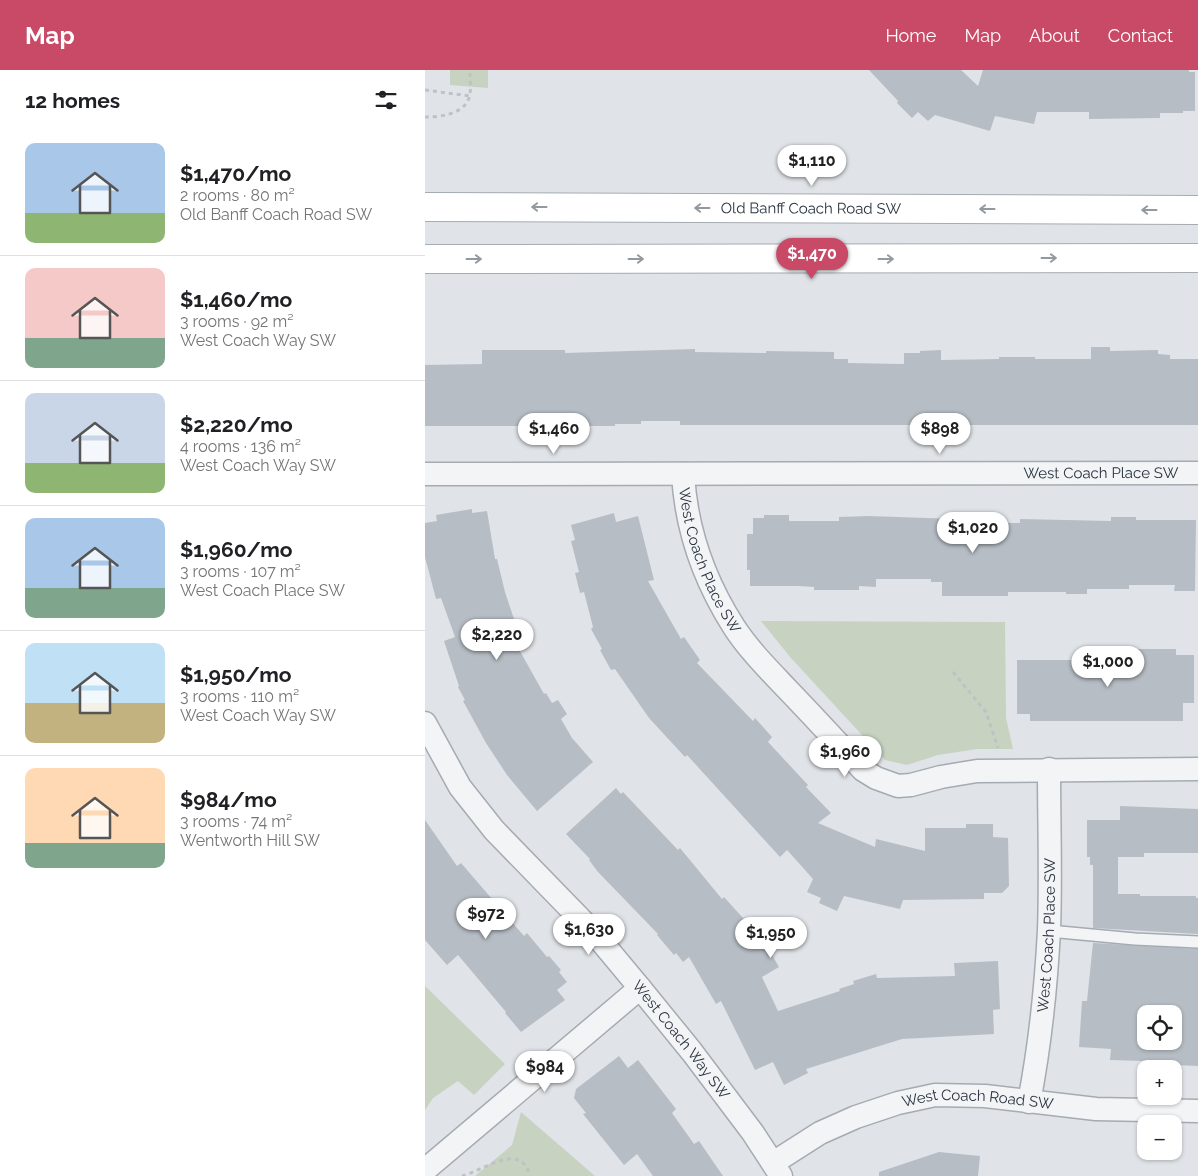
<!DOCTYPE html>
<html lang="en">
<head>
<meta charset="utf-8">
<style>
  :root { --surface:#fff; --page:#f2f2f2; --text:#202124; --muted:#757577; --line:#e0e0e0; --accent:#c84a67 }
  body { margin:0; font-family:Raleway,sans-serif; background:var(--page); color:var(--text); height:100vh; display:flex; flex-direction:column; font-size:19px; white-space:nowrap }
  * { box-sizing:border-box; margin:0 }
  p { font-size:16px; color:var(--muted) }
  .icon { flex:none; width:28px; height:28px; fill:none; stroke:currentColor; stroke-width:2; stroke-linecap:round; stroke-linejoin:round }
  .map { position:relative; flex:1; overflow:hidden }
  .side { display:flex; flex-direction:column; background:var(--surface); width:425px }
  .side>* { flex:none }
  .tools { position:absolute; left:712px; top:935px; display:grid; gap:10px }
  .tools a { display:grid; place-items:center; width:45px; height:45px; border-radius:10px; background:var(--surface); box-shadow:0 1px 4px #0004; font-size:25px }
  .price { position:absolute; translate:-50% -42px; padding:0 11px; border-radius:18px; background:#fff; color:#222; font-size:16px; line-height:32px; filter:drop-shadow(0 1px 2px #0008) }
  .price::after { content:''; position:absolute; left:50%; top:30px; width:15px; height:11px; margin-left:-8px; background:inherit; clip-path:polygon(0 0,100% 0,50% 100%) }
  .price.selected { background:var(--accent); color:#fff }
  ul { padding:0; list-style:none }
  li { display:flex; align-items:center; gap:15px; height:125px; padding:0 25px }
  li+li { border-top:1px solid var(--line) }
  li span { display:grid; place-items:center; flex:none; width:140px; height:100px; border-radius:10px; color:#555 }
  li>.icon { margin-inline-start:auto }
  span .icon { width:60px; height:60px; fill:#fffc; stroke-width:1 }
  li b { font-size:21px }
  h2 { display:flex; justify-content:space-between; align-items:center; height:60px; padding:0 25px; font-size:21px }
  header { display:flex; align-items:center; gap:30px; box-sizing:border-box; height:70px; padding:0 25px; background:var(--accent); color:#fff }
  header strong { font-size:24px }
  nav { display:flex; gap:28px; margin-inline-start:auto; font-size:18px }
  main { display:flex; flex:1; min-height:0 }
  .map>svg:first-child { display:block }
  .green { fill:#c7d2c1 }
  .building { fill:#b7bdc5; fill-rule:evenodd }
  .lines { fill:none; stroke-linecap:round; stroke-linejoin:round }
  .service-casing { stroke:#a5abb2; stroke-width:14 }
  .minor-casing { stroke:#a5abb2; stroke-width:25 }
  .secondary-casing { stroke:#a5abb2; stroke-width:30 }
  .path { stroke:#bec2c6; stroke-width:3; stroke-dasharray:4 4; stroke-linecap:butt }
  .service { stroke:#f2f4f6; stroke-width:11 }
  .minor { stroke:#f2f4f6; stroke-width:22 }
  .secondary { stroke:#fff; stroke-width:28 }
  .oneway { stroke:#94999f }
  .labels { text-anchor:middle; stroke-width:4; stroke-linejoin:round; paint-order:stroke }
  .street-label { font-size:15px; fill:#29333f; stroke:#eff2f6 }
</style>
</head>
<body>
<header>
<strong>Map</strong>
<nav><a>Home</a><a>Map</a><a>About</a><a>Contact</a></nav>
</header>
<main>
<section class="side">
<h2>12 homes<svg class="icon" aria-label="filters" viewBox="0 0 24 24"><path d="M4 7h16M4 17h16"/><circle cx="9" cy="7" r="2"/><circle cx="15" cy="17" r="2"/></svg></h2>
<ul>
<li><span style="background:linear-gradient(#a9c7e8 70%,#8fb573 0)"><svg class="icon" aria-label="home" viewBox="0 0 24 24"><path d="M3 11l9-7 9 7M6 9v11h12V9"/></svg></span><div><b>$1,470/mo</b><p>2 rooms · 80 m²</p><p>Old Banff Coach Road SW</p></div></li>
<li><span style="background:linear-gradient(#f6c9c9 70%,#7fa58c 0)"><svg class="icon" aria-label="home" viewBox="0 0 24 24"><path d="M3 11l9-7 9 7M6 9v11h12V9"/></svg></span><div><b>$1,460/mo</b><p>3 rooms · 92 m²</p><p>West Coach Way SW</p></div></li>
<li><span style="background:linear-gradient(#c9d6e8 70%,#8fb573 0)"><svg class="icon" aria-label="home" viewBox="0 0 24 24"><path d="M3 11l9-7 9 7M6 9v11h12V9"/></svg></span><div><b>$2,220/mo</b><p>4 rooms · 136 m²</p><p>West Coach Way SW</p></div></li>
<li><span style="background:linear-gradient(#a9c7e8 70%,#7fa58c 0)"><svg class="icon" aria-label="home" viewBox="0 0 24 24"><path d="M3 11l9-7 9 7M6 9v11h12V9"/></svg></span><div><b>$1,960/mo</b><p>3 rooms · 107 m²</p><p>West Coach Place SW</p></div></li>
<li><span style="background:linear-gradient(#bfe0f5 60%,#c2b280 0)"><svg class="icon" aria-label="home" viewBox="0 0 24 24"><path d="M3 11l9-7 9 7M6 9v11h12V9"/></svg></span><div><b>$1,950/mo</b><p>3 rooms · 110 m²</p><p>West Coach Way SW</p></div></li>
<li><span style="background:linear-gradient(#ffd9b3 75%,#7fa58c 0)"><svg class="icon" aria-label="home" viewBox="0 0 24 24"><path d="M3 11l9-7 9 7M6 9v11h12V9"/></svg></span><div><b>$984/mo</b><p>3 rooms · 74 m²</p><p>Wentworth Hill SW</p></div></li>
</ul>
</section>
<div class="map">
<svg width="773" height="1106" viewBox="0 0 773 1106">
  <rect width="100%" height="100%" fill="#e0e4e8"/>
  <!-- green -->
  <g class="green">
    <polygon points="25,0 63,0 63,18 25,15"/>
    <polygon points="336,551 580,552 581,648 588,679 552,679 513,685 482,695 460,690 366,588"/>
    <polygon points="0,916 80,994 49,1025 33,1011 8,1028 0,1040"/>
    <polygon points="96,1042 170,1106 50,1106 87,1075"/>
  </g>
  <!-- building -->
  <g class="building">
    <polygon points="444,0 536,0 553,16 558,0 764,0 764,2 770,2 770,41 758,41 758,43 735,43 735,48 664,49 664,42 612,42 609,54 570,46 565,61 510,45 503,51 493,42 487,48 472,33 473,31"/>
    <polygon points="666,277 685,277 685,281 733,280 733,284 745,285 745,289 773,289 773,355 255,355 255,351 216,351 216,354 190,354 190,356 0,356 0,295 57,294 57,280 140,280 140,283 270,279 270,282 341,283 341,281 409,282 409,289 423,289 423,293 479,294 479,283 495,283 495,281 516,280 516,290 574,289 574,287 610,287 610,289 666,289"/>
    <polygon points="47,439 47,443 62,441 70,489 72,489 80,522 92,558 90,559 95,573 91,574 119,624 121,623 127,633 133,630 142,644 136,649 147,668 168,692 112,741 82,705 61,673 38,631 40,630 33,617 34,616 19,571 30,567 16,528 11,529 0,487 0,453 12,451 11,445"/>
    <polygon points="189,443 191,452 213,446 229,510 223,511 256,569 259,567 275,590 272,593 328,651 330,648 347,667 343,672 383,715 381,717 406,743 393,753 450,777 451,769 500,781 500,758 541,758 541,754 568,754 568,767 583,768 584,816 577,823 559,823 559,829 478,830 475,839 419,826 412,841 394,833 396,828 382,822 388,809 362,780 355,787 262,685 260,687 224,648 190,599 186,600 175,580 177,579 166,559 168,557 159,522 155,523 150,503 154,502 146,471 150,470 146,455"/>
    <polygon points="339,445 364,445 364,451 414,451 414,447 443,446 532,449 532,453 595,453 595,449 686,451 686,447 711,447 711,450 771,450 770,521 749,521 750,515 704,515 704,519 662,519 662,524 641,524 641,522 583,522 583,526 517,526 517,512 506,512 506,509 451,509 451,517 434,516 434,520 389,520 389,517 374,516 325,516 325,500 322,500 322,464 328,464 328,448 339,448"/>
    <polygon points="703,579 751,579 751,585 769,585 769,633 758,633 758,651 605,651 605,644 592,644 592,590 688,590 688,583 703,583"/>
    <polygon points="191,718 196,724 198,722 253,780 255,778 297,829 299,827 327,858 330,856 354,897 337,907 353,941 415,921 414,919 429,914 428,911 451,904 452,908 530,906 529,893 573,891 575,939 568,940 569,964 477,969 381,999 383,1003 359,1015 348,992 330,1000 296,931 291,934 264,887 258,892 251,883 249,885 232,865 233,864 173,802 164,790 165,789 141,764"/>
    <polygon points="695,736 773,739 773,783 719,783 719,787 693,787 693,824 715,824 715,826 771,826 771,828 773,828 773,864 668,858 668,795 665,795 665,787 662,787 662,750 695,750"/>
    <polygon points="0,750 32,796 36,793 99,866 102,863 122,887 124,886 136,900 134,902 142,912 132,920 140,930 96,962 80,943 81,942 33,885 22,895 0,870"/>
    <path d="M668,873L773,879V996L750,995L751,992L685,990L686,979L654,977L657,931H662ZM721,944H749V971H721Z"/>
    <polygon points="194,986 203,998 213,990 251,1039 247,1043 269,1074 274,1071 298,1106 228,1106 212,1084 199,1095 158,1044 161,1043 149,1028 151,1019"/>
    <polygon points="514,1082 555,1086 553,1106 454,1106 454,1102"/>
  </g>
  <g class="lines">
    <defs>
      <polyline id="service" points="624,861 710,869 773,872"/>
      <g id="minor">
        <path id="s1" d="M0,404L773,403"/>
        <path id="s2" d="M258,404C261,459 279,510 309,557C324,580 344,600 363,620C388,646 413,673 438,700L451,708L473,716L486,715L516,707L552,701L773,699"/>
        <path id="s3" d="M0,653L35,717L69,760L170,864L215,918L267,982L328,1063L356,1106"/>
        <path id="s4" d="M604,1032C615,975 621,918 624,860C626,807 624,753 624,699"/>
        <path id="s5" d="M348,1093L395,1063L431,1047L473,1033L510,1025L560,1026L671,1039L773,1041"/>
        <polyline points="0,1100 215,918"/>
      </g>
      <g id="secondary">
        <path id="s6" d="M0,137L773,140"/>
        <polyline points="0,189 773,188"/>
      </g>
    </defs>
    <!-- service casing -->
    <use href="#service" class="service-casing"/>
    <!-- minor casing -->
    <use href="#minor" class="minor-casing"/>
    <!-- secondary casing -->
    <use href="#secondary" class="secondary-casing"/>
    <!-- path -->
    <g class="path">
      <polyline points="0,20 45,26"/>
      <path d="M0,47C16,47 42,44 45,24C46,16 45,8 45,0"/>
      <polyline points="528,602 561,642 573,678"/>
      <path d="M37,1106C58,1101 96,1070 105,1106"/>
    </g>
    <!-- service -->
    <use href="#service" class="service"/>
    <!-- minor -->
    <use href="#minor" class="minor"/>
    <!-- secondary -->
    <use href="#secondary" class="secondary"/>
  </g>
  <!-- one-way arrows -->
  <defs><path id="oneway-shaft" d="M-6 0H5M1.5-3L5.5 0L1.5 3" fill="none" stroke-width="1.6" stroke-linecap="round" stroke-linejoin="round" transform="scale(1.25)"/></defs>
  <g class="oneway">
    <use href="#oneway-shaft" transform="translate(114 137) rotate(-180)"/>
    <use href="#oneway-shaft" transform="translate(277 138) rotate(-180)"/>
    <use href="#oneway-shaft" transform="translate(562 139) rotate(-180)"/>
    <use href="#oneway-shaft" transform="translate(724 140) rotate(-180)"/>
    <use href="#oneway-shaft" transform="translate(624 188)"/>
    <use href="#oneway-shaft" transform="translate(49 189)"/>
    <use href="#oneway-shaft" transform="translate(211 189)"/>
    <use href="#oneway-shaft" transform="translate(461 189)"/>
  </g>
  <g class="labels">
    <!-- street labels -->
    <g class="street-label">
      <text dy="5" stroke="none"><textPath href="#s6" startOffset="386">Old Banff Coach Road SW</textPath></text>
      <text dy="5" stroke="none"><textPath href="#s1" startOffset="676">West Coach Place SW</textPath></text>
      <text dy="5" stroke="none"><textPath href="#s2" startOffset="91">West Coach Place SW</textPath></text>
      <text dy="5" stroke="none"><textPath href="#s4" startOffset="168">West Coach Place SW</textPath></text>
      <text dy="5" stroke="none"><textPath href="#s3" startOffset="409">West Coach Way SW</textPath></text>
      <text dy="5" stroke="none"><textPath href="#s5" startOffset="220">West Coach Road SW</textPath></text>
    </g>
  </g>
</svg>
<div class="tools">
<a><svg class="icon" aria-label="locate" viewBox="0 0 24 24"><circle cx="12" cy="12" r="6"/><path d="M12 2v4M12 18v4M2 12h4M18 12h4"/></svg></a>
<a>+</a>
<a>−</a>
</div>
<b class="price" style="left:387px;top:117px">$1,110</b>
<b class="price selected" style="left:387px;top:210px">$1,470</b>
<b class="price" style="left:129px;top:385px">$1,460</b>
<b class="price" style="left:515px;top:385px">$898</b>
<b class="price" style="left:548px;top:484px">$1,020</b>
<b class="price" style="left:72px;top:591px">$2,220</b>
<b class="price" style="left:683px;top:618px">$1,000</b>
<b class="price" style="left:420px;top:708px">$1,960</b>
<b class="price" style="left:61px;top:870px">$972</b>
<b class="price" style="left:164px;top:886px">$1,630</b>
<b class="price" style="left:346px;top:889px">$1,950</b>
<b class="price" style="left:120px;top:1023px">$984</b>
</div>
</main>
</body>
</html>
